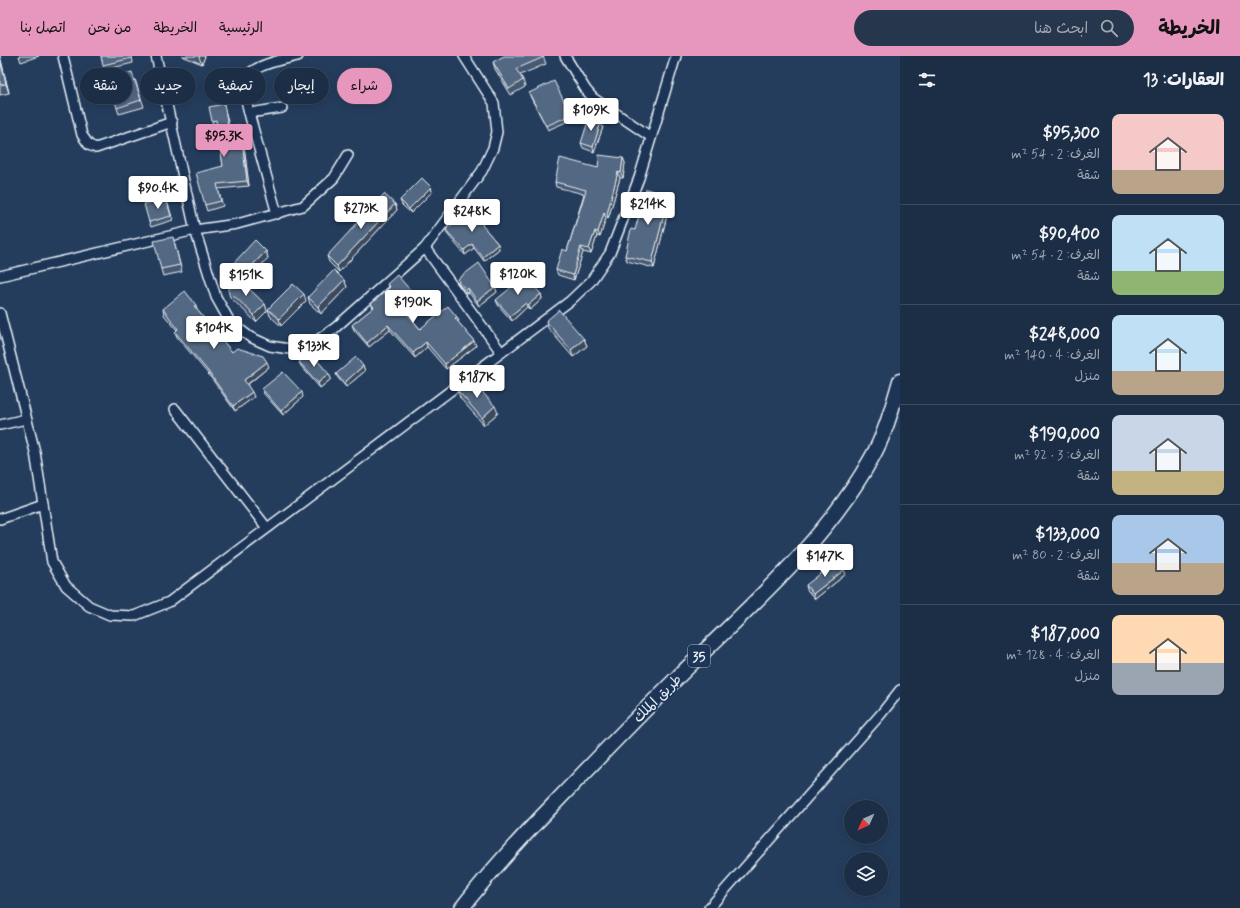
<!DOCTYPE html>
<html lang="ar">
<head>
<meta charset="utf-8">
<style>
  :root { --surface:#1c2e46; --page:#25364d; --text:#f1f3f6; --muted:#a0a8b3; --line:#3a4a5f; --accent:#e797bd }
  body { margin:0; font-family:Mynerve,"Playpen Sans Arabic",sans-serif; background:var(--page); color:var(--text); direction:rtl; height:100vh; display:flex; flex-direction:column; font-size:15px; white-space:nowrap }
  * { box-sizing:border-box; margin:0 }
  p { font-size:13px; color:var(--muted) }
  .icon { flex:none; width:22px; height:22px; fill:none; stroke:currentColor; stroke-width:2; stroke-linecap:round; stroke-linejoin:round }
  .map { position:relative; flex:1; overflow:hidden; direction:ltr }
  .panel { display:flex; flex-direction:column; background:var(--surface); width:340px }
  .panel>* { flex:none }
  .banner { position:absolute; left:12px; top:12px; width:380px; height:36px; direction:rtl; display:flex; gap:8px }
  .needle { width:26px; rotate:225deg }
  .controls { position:absolute; left:844px; top:744px; display:grid; gap:8px }
  .controls a { display:grid; place-items:center; width:44px; height:44px; border-radius:50%; background:var(--surface); box-shadow:0 2px 10px #0003,0 0 0 1px var(--line); font-size:20px }
  .price { position:absolute; translate:-50% -34px; padding:0 9px; border-radius:4px; background:#fff; color:#222; font-size:13px; line-height:26px; filter:drop-shadow(0 1px 2px #0008) }
  .price::after { content:''; position:absolute; left:50%; top:24px; width:12px; height:9px; margin-left:-6px; background:inherit; clip-path:polygon(0 0,100% 0,50% 100%) }
  .price.active { background:var(--accent); color:#111 }
  ul { padding:0; list-style:none }
  li { display:flex; align-items:center; gap:12px; height:100px; padding:0 16px }
  li+li { border-top:1px solid var(--line) }
  li span { display:grid; place-items:center; flex:none; width:112px; height:80px; border-radius:8px; color:#555 }
  li>.icon { margin-inline-start:auto }
  span .icon { width:48px; height:48px; fill:#fffc; stroke-width:1 }
  li b { font-size:17px }
  h2 { display:flex; justify-content:space-between; align-items:center; height:48px; padding:0 16px; font-size:17px }
  .chip { padding:0 14px; border-radius:18px; background:var(--surface); box-shadow:0 2px 10px #0003,0 0 0 1px var(--line); font-size:14px; line-height:36px }
  .chip.active { background:var(--accent); color:#111 }
  header { display:flex; align-items:center; gap:24px; box-sizing:border-box; height:56px; padding:0 20px; background:var(--accent); color:#111 }
  header strong { font-size:19px }
  nav { display:flex; gap:22px; margin-inline-start:auto; font-size:14px }
  .search { width:280px; height:36px; background:var(--page); display:flex; align-items:center; gap:10px; box-sizing:border-box; padding:0 14px; border-radius:22px; color:var(--muted); font-size:15px }
  main { display:flex; flex:1; min-height:0 }
  .map>svg:first-child { display:block }
  .lines { fill:none; stroke-linecap:round; stroke-linejoin:round }
  .street-casing { stroke:#e8f1f8; stroke-width:12 }
  .primary-casing { stroke:#e8f1f8; stroke-width:17 }
  .street { stroke:#1d3557; stroke-width:9 }
  .primary { stroke:#1d3557; stroke-width:14 }
  .wall { fill:#475970; stroke:#e8f1f8 }
  .shaded-wall { fill:#3a485b; stroke:#e8f1f8 }
  .building { fill:#536782; stroke:#e8f1f8 }
  .labels { text-anchor:middle; stroke-width:3.5; stroke-linejoin:round; paint-order:stroke }
  .shield { fill:#1d3557; stroke:#abb9c8; stroke-width:1 }
  .shield-label { font-size:13px; font-weight:bold; fill:#e8f1f8 }
  .street-label { font-size:14px; fill:#e8f1f8; stroke:#1d3557 }
</style>
</head>
<body>
<header>
<strong>الخريطة</strong>
<div class="search"><svg class="icon" aria-label="search" viewBox="0 0 24 24"><circle cx="10" cy="10" r="6"/><path d="M15 15l6 6"/></svg>ابحث هنا</div>
<nav><a>الرئيسية</a><a>الخريطة</a><a>من نحن</a><a>اتصل بنا</a></nav>
</header>
<main>
<section class="panel">
<h2>العقارات: 13<svg class="icon" aria-label="filters" viewBox="0 0 24 24"><path d="M4 7h16M4 17h16"/><circle cx="9" cy="7" r="2"/><circle cx="15" cy="17" r="2"/></svg></h2>
<ul>
<li><span style="background:linear-gradient(#f6c9c9 70%,#b9a48a 0)"><svg class="icon" aria-label="home" viewBox="0 0 24 24"><path d="M3 11l9-7 9 7M6 9v11h12V9"/></svg></span><div><b>$95,300</b><p>الغرف: 2 · 54 m²</p><p>شقة</p></div></li>
<li><span style="background:linear-gradient(#bfe0f5 70%,#8fb573 0)"><svg class="icon" aria-label="home" viewBox="0 0 24 24"><path d="M3 11l9-7 9 7M6 9v11h12V9"/></svg></span><div><b>$90,400</b><p>الغرف: 2 · 54 m²</p><p>شقة</p></div></li>
<li><span style="background:linear-gradient(#bfe0f5 70%,#b9a48a 0)"><svg class="icon" aria-label="home" viewBox="0 0 24 24"><path d="M3 11l9-7 9 7M6 9v11h12V9"/></svg></span><div><b>$248,000</b><p>الغرف: 4 · 140 m²</p><p>منزل</p></div></li>
<li><span style="background:linear-gradient(#c9d6e8 70%,#c2b280 0)"><svg class="icon" aria-label="home" viewBox="0 0 24 24"><path d="M3 11l9-7 9 7M6 9v11h12V9"/></svg></span><div><b>$190,000</b><p>الغرف: 3 · 92 m²</p><p>شقة</p></div></li>
<li><span style="background:linear-gradient(#a9c7e8 60%,#b9a48a 0)"><svg class="icon" aria-label="home" viewBox="0 0 24 24"><path d="M3 11l9-7 9 7M6 9v11h12V9"/></svg></span><div><b>$133,000</b><p>الغرف: 2 · 80 m²</p><p>شقة</p></div></li>
<li><span style="background:linear-gradient(#ffd9b3 60%,#9aa5b1 0)"><svg class="icon" aria-label="home" viewBox="0 0 24 24"><path d="M3 11l9-7 9 7M6 9v11h12V9"/></svg></span><div><b>$187,000</b><p>الغرف: 4 · 128 m²</p><p>منزل</p></div></li>
</ul>
</section>
<div class="map">
<svg width="900" height="852" viewBox="0 0 900 852">
  <rect width="100%" height="100%" fill="#253d5d"/>
  <filter id="ink" filterUnits="userSpaceOnUse"><feTurbulence type="fractalNoise" baseFrequency=".025" numOctaves="2"/><feDisplacementMap in="SourceGraphic" scale="8" xChannelSelector="R" yChannelSelector="G"/><feConvolveMatrix kernelMatrix="1 2 1 2 8 2 1 2 1" color-interpolation-filters="sRGB"/></filter>
  <g filter="url(#ink)">
    <g class="lines">
      <defs>
        <g id="street">
          <polyline points="63,0 82,79 89,89 96,92 172,66"/>
          <polyline points="156,0 195,174 216,241 230,266 250,281 270,290 296,294 315,286 335,272 425,192 482,115 493,92 497,76 494,47 464,0"/>
          <polyline points="565,0 586,34 593,42 651,81"/>
          <path d="M249,57C247,48 244,38 244,29C245,9 283,4 298,0"/>
          <polyline points="277,158 249,57 282,52"/>
          <polyline points="425,192 501,296"/>
          <polyline points="0,220 195,174 237,168 303,150 334,122 348,99"/>
          <polyline points="0,257 35,396 52,506 66,530 89,550 110,559 134,560 169,546 570,245 591,225 610,197 639,122 676,0"/>
          <polyline points="175,353 267,472"/>
          <polyline points="0,369 26,363"/>
          <polyline points="0,463 43,448"/>
          <polyline points="709,852 881,658 900,634"/>
        </g>
        <path id="primary" d="M462,852C490,815 522,781 554,748C595,705 636,662 678,621C747,552 823,489 871,403C885,379 892,352 900,325"/>
      </defs>
      <!-- street casing -->
      <use href="#street" class="street-casing"/>
      <!-- primary casing -->
      <use href="#primary" class="primary-casing"/>
      <!-- street -->
      <use href="#street" class="street"/>
      <!-- primary -->
      <use href="#primary" class="primary"/>
    </g>
    <!-- wall -->
    <g class="wall">
      <polygon points="0,0 9,37 0,39"/>
      <polygon points="19,0 39,0 21,6"/>
      <polygon points="101,0 132,0 133,7 104,14"/>
      <polygon points="182,0 205,0 202,8"/>
      <polygon points="543,0 546,8 520,19 523,24 525,31 511,39 495,13 493,6"/>
      <polygon points="135,23 144,51 119,58 117,52"/>
      <polygon points="529,37 571,59 573,63 548,74 531,42"/>
      <polygon points="224,48 225,54 229,70 240,69 242,74 249,130 218,133 223,150 207,155 205,149 223,110 217,70 214,71 212,65"/>
      <polygon points="603,71 594,96 583,92 581,87"/>
      <polygon points="623,102 625,107 623,122 620,122 608,163 606,162 600,181 597,180 591,198 583,196 574,224 558,219 556,214 567,195 584,138 556,131 555,126 598,112"/>
      <polygon points="431,131 432,136 411,157 402,149 400,144"/>
      <polygon points="166,142 173,164 151,171 149,166"/>
      <polygon points="674,145 670,160 667,159 654,212 627,205 625,200 635,174"/>
      <polygon points="395,148 397,154 339,216 329,206 327,200"/>
      <polygon points="485,173 498,188 499,193 484,205 474,192 465,199 448,179 446,174"/>
      <polygon points="175,188 182,216 163,220 161,213"/>
      <polygon points="266,195 268,202 245,226 234,216 232,209"/>
      <polygon points="458,223 495,231 497,236 479,250 469,237 467,238 459,228"/>
      <polygon points="344,224 347,231 321,258 310,248 308,241"/>
      <polygon points="387,228 418,243 420,247 408,258 420,273 459,265 458,266 474,285 476,290 446,313 427,291 415,302 390,274 369,291 354,274 352,269 373,252 371,248 389,232"/>
      <polygon points="228,234 265,248 267,255 256,266 230,241"/>
      <polygon points="541,238 542,243 530,254 527,251 512,265 498,249 496,244"/>
      <polygon points="306,245 281,270 270,260 268,253"/>
      <polygon points="196,249 197,254 232,296 269,311 247,329 254,341 235,355 209,319 177,281 175,276 177,274 164,259 163,253"/>
      <polygon points="546,265 584,283 587,290 573,301 548,272"/>
      <polygon points="299,306 329,318 331,323 320,332 301,310"/>
      <polygon points="363,310 365,315 346,331 338,322 336,318"/>
      <polygon points="262,333 303,341 283,359 264,338"/>
      <polygon points="458,335 498,357 484,369 460,342"/>
      <polygon points="846,518 815,543 807,534 806,529"/>
    </g>
    <!-- shaded-wall -->
    <g class="shaded-wall">
      <polygon points="0,0 9,37 6,28 0,4"/>
      <polygon points="200,0 205,0 202,8 199,1"/>
      <polygon points="601,66 603,71 594,96 593,91"/>
      <polygon points="240,69 242,74 249,130 247,125"/>
      <polygon points="623,102 625,107 623,122 621,117"/>
      <polygon points="618,116 620,122 608,163 607,158"/>
      <polygon points="431,131 432,136 411,157 409,153"/>
      <polygon points="672,140 674,145 670,160 668,154"/>
      <polygon points="395,148 397,154 339,216 337,210"/>
      <polygon points="665,154 667,159 654,212 652,206"/>
      <polygon points="604,157 606,162 600,181 598,176"/>
      <polygon points="595,175 597,180 591,198 589,193"/>
      <polygon points="472,188 474,192 465,199 464,194"/>
      <polygon points="498,188 499,193 484,205 483,201"/>
      <polygon points="581,191 583,196 574,224 573,219"/>
      <polygon points="266,195 268,202 245,226 243,219"/>
      <polygon points="344,224 347,231 321,258 318,251"/>
      <polygon points="495,231 497,236 479,250 477,245"/>
      <polygon points="468,232 469,237 467,238 466,234"/>
      <polygon points="304,238 306,245 281,270 279,263"/>
      <polygon points="541,238 542,243 530,254 528,249"/>
      <polygon points="418,243 420,247 406,259 405,255"/>
      <polygon points="526,247 527,251 512,265 510,260"/>
      <polygon points="265,248 267,255 256,266 254,259"/>
      <polygon points="457,261 459,265 456,267 455,262"/>
      <polygon points="388,269 390,274 369,291 367,287"/>
      <polygon points="584,283 587,290 573,301 571,294"/>
      <polygon points="474,285 476,290 446,313 445,308"/>
      <polygon points="426,286 427,291 415,302 413,297"/>
      <polygon points="267,306 269,311 245,330 244,324"/>
      <polygon points="363,310 365,315 346,331 344,327"/>
      <polygon points="329,318 331,323 320,332 318,327"/>
      <polygon points="252,336 254,341 235,355 233,350"/>
      <polygon points="302,336 303,341 283,359 281,355"/>
      <polygon points="495,350 498,357 484,369 482,362"/>
      <polygon points="844,514 846,518 815,543 813,538"/>
    </g>
    <!-- building -->
    <g class="building">
      <polygon points="101,0 131,0 132,2 103,9"/>
      <polygon points="504,0 543,0 544,1 516,13 523,24 509,33 493,6"/>
      <polygon points="0,4 6,28 0,29"/>
      <polygon points="132,16 141,44 117,52 108,23"/>
      <polygon points="554,25 571,59 546,70 529,37"/>
      <polygon points="224,48 228,70 240,69 247,125 217,128 221,145 205,149 196,117 223,110 216,64 212,65 209,51"/>
      <polygon points="589,62 601,66 593,91 581,87"/>
      <polygon points="599,99 623,102 621,117 618,116 607,158 604,157 598,176 595,175 589,193 581,191 573,219 556,214 562,193 567,195 586,134 555,126 560,102 598,112"/>
      <polygon points="422,122 431,131 409,153 400,144"/>
      <polygon points="646,133 672,140 668,154 665,154 652,206 625,200 631,173 635,174"/>
      <polygon points="384,138 395,148 337,210 327,200"/>
      <polygon points="166,142 171,160 149,166 144,148"/>
      <polygon points="469,152 483,168 482,169 498,188 483,201 472,188 464,194 446,174"/>
      <polygon points="173,181 180,209 161,213 154,185"/>
      <polygon points="255,184 266,195 243,219 232,209"/>
      <polygon points="479,207 495,231 477,245 468,232 466,234 458,223"/>
      <polygon points="334,214 344,224 318,251 308,241"/>
      <polygon points="397,219 418,243 405,255 420,273 448,250 457,261 455,262 474,285 445,308 426,286 413,297 388,269 367,287 352,269 374,251 371,248 390,231 387,228"/>
      <polygon points="525,220 541,238 528,249 526,247 510,260 496,244"/>
      <polygon points="239,223 265,248 254,259 228,234"/>
      <polygon points="293,228 304,238 279,263 268,253"/>
      <polygon points="185,235 196,249 194,250 232,296 237,292 263,300 267,306 244,324 252,336 233,350 207,314 175,276 178,273 163,253"/>
      <polygon points="559,254 584,283 571,294 546,265"/>
      <polygon points="310,296 329,318 318,327 299,306"/>
      <polygon points="356,301 363,310 344,327 336,318"/>
      <polygon points="283,316 302,336 281,355 262,333"/>
      <polygon points="471,324 495,350 482,362 458,335"/>
      <polygon points="837,505 844,514 813,538 806,529"/>
    </g>
  </g>
  <g class="labels">
    <!-- shield labels -->
    <rect class="shield" x="688" y="589" width="22" height="22" rx="3"/>
    <g class="shield-label">
      <text x="699" y="605">35</text>
    </g>
    <!-- street labels -->
    <g class="street-label">
      <text transform="translate(657 642) rotate(-45)" y="5">طريق الملك</text>
    </g>
  </g>
</svg>
<div class="controls">
<a><svg class="needle" viewBox="-14 -14 28 28"><path d="M0-13l5 13h-10z" fill="#e53935"/><path d="M0 13l5-13h-10z" fill="#a0a8b3"/></svg></a>
<a><svg class="icon" aria-label="layers" viewBox="0 0 24 24"><path d="M12 4l9 5-9 5-9-5zM3 14l9 5 9-5"/></svg></a>
</div>
<b class="price" style="left:591px;top:76px">$109K</b>
<b class="price active" style="left:224px;top:102px">$95.3K</b>
<b class="price" style="left:158px;top:154px">$90.4K</b>
<b class="price" style="left:648px;top:170px">$214K</b>
<b class="price" style="left:361px;top:174px">$273K</b>
<b class="price" style="left:472px;top:177px">$248K</b>
<b class="price" style="left:518px;top:240px">$120K</b>
<b class="price" style="left:246px;top:241px">$151K</b>
<b class="price" style="left:413px;top:268px">$190K</b>
<b class="price" style="left:214px;top:294px">$104K</b>
<b class="price" style="left:314px;top:312px">$133K</b>
<b class="price" style="left:477px;top:343px">$187K</b>
<b class="price" style="left:825px;top:522px">$147K</b>
<div class="banner">
<a class="chip active">شراء</a>
<a class="chip">إيجار</a>
<a class="chip">تصفية</a>
<a class="chip">جديد</a>
<a class="chip">شقة</a>
</div>
</div>
</main>
</body>
</html>
